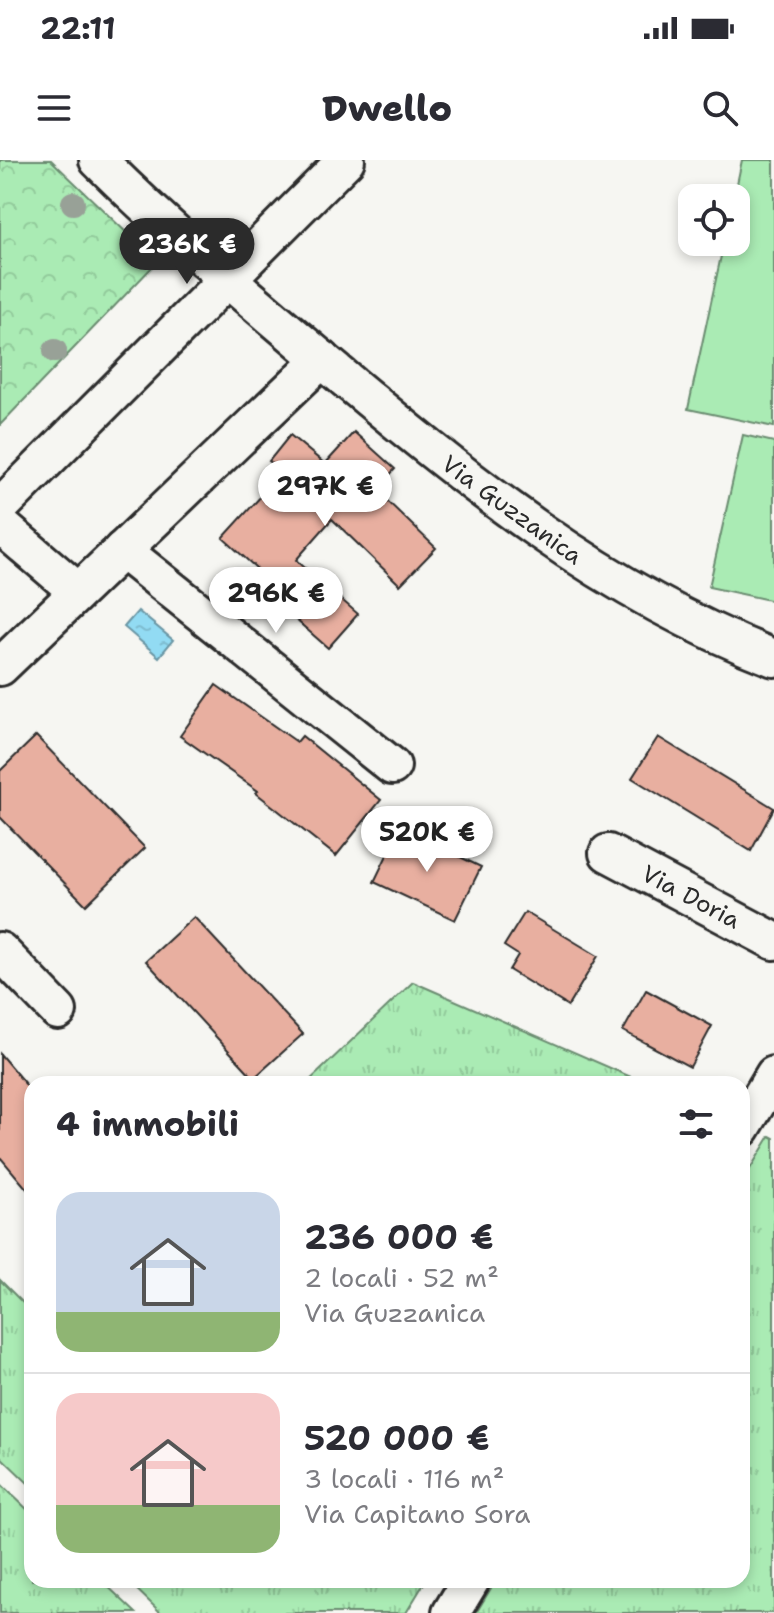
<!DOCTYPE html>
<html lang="it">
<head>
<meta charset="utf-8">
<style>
  :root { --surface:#fff; --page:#f2f2f3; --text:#2b2b33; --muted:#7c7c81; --line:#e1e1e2; --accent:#2b2b2b }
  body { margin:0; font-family:"Shantell Sans",sans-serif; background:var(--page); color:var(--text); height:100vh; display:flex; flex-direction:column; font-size:30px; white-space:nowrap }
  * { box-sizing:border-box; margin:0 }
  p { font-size:26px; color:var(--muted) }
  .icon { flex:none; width:44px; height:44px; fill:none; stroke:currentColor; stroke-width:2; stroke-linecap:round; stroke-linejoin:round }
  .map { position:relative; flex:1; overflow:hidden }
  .side { position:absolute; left:24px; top:916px; width:726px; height:512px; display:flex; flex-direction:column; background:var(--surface); border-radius:24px; box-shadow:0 4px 12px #0003 }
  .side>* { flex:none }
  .tools { position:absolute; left:678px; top:24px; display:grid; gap:16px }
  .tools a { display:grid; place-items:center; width:72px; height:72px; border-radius:16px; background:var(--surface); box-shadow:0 4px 12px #0003; font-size:40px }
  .price { position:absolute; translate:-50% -68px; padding:0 18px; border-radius:28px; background:#fff; color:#222; font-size:26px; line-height:52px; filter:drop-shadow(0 2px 4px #0008) }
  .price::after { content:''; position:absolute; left:50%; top:48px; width:24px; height:18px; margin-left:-12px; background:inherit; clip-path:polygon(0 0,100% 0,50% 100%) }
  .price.current { background:var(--accent); color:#fff }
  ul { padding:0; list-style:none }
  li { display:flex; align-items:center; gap:24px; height:200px; padding:0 32px }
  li+li { border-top:2px solid var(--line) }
  li span { display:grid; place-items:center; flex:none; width:224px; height:160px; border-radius:24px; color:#555 }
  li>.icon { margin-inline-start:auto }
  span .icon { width:96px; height:96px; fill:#fffc; stroke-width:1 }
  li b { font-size:34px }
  h2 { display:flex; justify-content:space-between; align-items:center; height:96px; padding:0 32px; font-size:34px }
  .status { display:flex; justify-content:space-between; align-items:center; height:56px; padding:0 40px; background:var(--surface); direction:ltr }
  .status svg { height:22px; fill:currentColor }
  header { display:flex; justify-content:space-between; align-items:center; height:104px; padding:0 32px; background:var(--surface); font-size:36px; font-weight:800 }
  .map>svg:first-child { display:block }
  .grass { fill:url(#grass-tufts); stroke:#6a8b70; stroke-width:2 }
  .park { fill:url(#park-crowns); stroke:#6a8b70; stroke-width:2 }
  .pitch { fill:#aaebb4; stroke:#6a8b70; stroke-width:2 }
  .water { fill:url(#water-ripples); stroke:#6995a3; stroke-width:2 }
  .building { fill:#e8afa0; stroke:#2b2b2b; stroke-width:2 }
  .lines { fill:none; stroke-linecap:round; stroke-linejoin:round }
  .minor-casing { stroke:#2b2b2b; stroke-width:42 }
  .minor { stroke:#f6f6f2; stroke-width:36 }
  .tree { fill:#98a197 }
  .labels { text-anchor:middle; stroke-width:6; stroke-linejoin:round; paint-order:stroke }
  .street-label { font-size:24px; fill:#2b2b2b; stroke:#f6f6f2 }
</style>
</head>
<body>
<div class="status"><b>22:11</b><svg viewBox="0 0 49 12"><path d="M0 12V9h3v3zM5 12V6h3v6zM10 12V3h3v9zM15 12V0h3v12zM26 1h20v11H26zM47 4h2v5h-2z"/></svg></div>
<header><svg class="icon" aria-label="menu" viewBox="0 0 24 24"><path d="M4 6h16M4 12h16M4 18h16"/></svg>Dwello<svg class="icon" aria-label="search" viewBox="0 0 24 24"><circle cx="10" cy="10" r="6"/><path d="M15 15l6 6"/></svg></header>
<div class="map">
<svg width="774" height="1453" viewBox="0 0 774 1453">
  <defs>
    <pattern id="grass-tufts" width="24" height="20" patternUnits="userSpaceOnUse" patternTransform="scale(2)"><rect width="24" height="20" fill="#aaebb4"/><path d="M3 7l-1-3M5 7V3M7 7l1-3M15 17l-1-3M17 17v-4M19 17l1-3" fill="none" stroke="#92ca9b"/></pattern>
    <pattern id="park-crowns" width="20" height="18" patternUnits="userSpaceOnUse" patternTransform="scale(2)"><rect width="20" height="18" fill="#aaebb4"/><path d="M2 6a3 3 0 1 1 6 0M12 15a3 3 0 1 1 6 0" fill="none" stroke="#92ca9b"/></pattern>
    <pattern id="water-ripples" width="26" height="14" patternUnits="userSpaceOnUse" patternTransform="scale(2)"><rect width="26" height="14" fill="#92dbf3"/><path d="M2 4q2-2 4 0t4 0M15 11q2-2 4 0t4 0" fill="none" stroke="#7ebcd0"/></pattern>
  </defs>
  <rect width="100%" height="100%" fill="#f6f6f2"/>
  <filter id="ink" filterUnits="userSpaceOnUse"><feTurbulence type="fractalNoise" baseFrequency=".0125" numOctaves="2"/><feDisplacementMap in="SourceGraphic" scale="16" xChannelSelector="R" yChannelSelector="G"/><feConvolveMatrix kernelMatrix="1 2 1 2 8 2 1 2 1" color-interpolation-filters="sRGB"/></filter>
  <g filter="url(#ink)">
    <!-- grass -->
    <g class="grass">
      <polygon points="413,822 647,924 306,924"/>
      <polygon points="770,976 774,978 774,1453 476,1453 496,1420 742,1420 742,1022"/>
      <polygon points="0,1120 32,1152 32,1327 0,1296"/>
      <polygon points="0,1323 32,1354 32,1420 101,1420 136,1453 0,1453"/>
      <polygon points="127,1420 426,1420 406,1453 161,1453"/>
    </g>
    <!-- park -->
    <polygon class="park" points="0,0 51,0 157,102 0,265"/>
    <!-- pitch -->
    <g class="pitch">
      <polygon points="742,0 774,0 774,267 688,249 724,82 736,82 734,38"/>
      <polygon points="743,275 774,282 774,441 709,427"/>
    </g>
    <!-- water -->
    <polygon class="water" points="138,451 173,480 159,497 124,467"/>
    <!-- building -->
    <g class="building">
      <polygon points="354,272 395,309 376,330 436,388 400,425 332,359 296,400 358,454 328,488 279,445 287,436 223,378 283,312 269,301 290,275 325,304"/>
      <polygon points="216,525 297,582 302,576 381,640 336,696 256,633 258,631 180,576"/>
      <polygon points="36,576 145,688 86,745 0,657 0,611"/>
      <polygon points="658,577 774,648 751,691 632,618"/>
      <polygon points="400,668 481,707 455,760 374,722"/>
      <polygon points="525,752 598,796 568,846 509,810 518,795 504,786"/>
      <polygon points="194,757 303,874 254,918 146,801"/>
      <polygon points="646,830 712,866 690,907 623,871"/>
      <polygon points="0,894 32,932 32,1035 0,997"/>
    </g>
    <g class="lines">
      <defs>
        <g id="minor">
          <path d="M98,0C170,72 247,136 325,202C464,319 603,432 774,498"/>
          <polyline points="0,347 346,0"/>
          <polyline points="0,365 77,431"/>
          <polyline points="122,390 392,606"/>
          <polyline points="0,507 322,199"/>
          <polyline points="608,693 774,781"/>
          <polyline points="0,791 58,851"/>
          <polyline points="742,968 774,915"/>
          <polyline points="451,1453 471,1420"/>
        </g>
      </defs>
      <!-- minor casing -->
      <use href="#minor" class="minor-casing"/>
      <!-- minor -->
      <use href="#minor" class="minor"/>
    </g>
    <!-- trees -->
    <g class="tree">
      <circle cx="73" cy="43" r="12"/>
      <circle cx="55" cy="191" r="12"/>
    </g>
  </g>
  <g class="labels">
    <!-- street labels -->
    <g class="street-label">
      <text transform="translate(512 350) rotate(36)" y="8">Via Guzzanica</text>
      <text transform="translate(691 737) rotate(28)" y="8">Via Doria</text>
    </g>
  </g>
</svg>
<div class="tools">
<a><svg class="icon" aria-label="locate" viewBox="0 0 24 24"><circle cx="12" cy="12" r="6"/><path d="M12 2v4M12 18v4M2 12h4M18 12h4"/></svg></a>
</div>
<b class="price current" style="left:187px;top:126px">236K €</b>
<b class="price" style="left:325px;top:368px">297K €</b>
<b class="price" style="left:276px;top:475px">296K €</b>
<b class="price" style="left:427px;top:714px">520K €</b>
<section class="side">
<h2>4 immobili<svg class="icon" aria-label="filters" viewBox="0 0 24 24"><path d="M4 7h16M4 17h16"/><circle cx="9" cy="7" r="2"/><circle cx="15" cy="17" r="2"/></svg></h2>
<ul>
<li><span style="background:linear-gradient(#c9d6e8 75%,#8fb573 0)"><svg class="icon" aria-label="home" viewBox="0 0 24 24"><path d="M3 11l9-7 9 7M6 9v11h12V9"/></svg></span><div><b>236 000 €</b><p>2 locali · 52 m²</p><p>Via Guzzanica</p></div></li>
<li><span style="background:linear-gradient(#f6c9c9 70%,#8fb573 0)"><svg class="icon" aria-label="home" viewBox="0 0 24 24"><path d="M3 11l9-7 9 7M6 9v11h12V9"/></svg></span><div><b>520 000 €</b><p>3 locali · 116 m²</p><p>Via Capitano Sora</p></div></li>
</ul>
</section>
</div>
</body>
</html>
